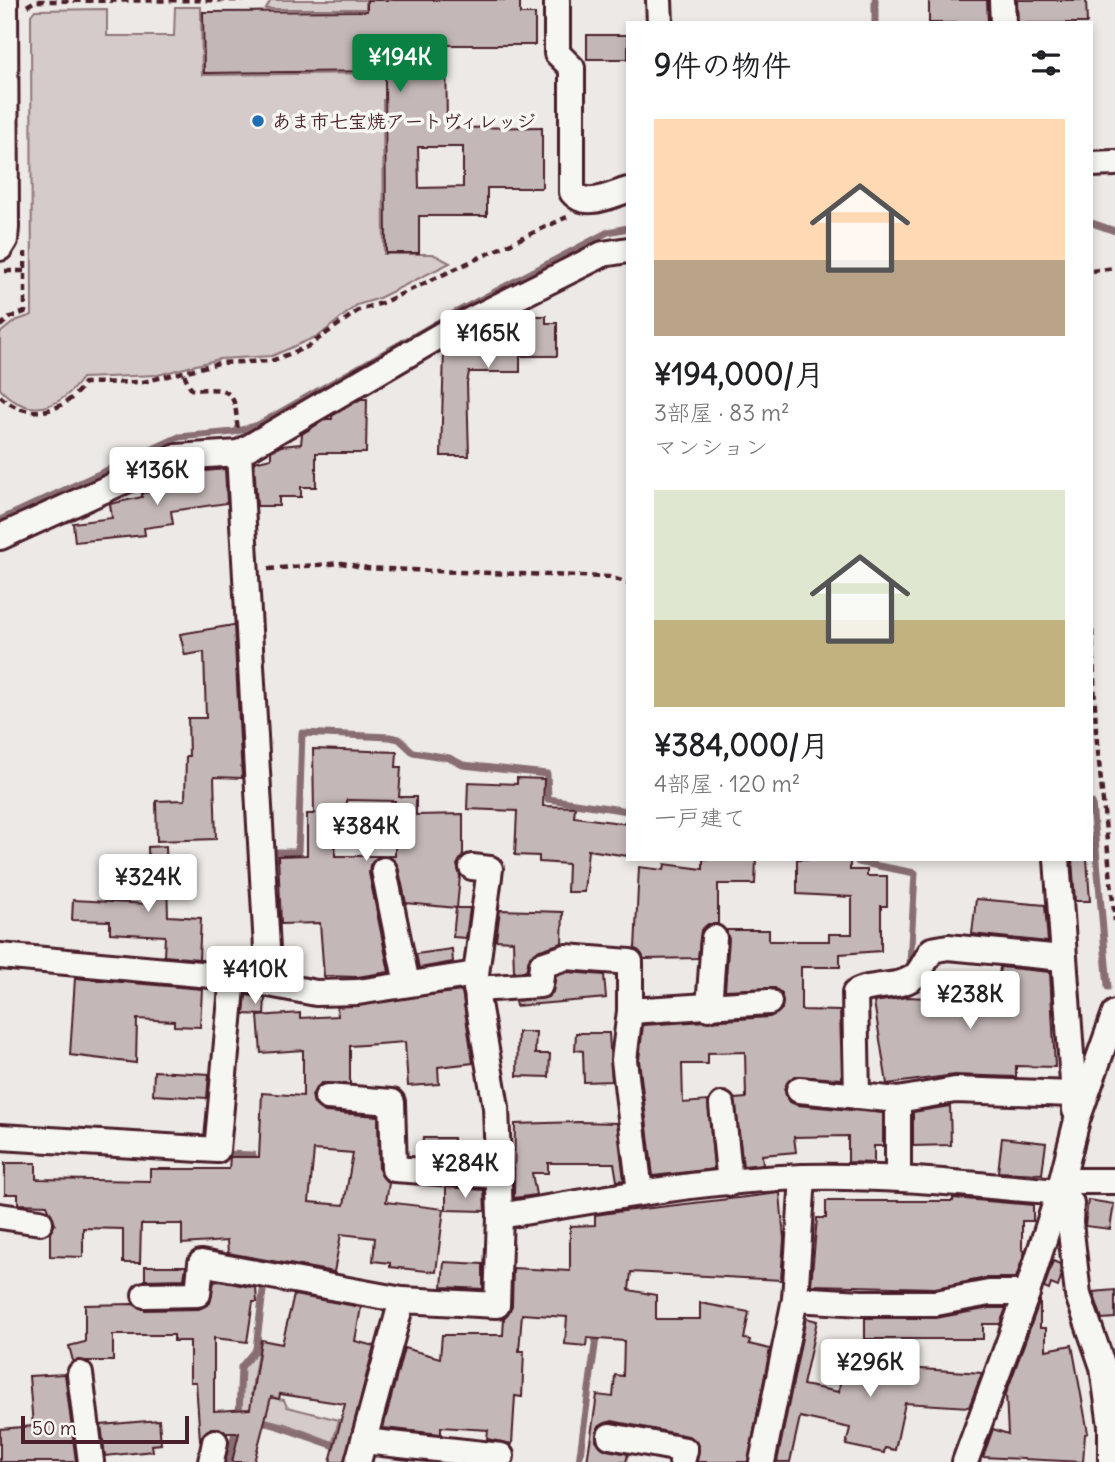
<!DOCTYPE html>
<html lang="ja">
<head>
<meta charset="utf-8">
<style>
  :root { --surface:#fff; --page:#f6f6f6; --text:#202124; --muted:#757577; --accent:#0b8043 }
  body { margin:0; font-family:Delius,"Klee One",sans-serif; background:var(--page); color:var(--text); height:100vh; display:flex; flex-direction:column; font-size:26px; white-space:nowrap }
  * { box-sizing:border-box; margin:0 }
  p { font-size:23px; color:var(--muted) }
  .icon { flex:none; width:38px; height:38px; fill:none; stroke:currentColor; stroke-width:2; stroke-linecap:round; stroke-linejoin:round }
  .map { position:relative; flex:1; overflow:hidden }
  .panel { position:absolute; left:626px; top:21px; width:467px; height:840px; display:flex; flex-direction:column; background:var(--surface); border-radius:0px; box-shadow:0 4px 10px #0003 }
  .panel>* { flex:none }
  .scale { position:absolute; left:21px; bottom:18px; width:168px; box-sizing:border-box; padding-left:7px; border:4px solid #4a1f2b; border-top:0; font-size:19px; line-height:24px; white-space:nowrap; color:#4a1f2b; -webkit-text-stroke:5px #f6f6f2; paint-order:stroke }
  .price { position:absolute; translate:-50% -60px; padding:0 16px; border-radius:7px; background:#fff; color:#222; font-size:23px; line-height:46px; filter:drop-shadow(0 2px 4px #0008) }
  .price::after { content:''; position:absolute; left:50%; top:42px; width:21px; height:16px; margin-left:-10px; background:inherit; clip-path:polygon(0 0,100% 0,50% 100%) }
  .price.active { background:var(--accent); color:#fff }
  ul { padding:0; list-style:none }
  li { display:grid; align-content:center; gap:14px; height:371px; padding:0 28px }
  li span { display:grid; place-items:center; height:217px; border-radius:0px; color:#555 }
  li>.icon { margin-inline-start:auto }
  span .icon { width:126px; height:126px; fill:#fffc; stroke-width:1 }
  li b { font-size:30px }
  h2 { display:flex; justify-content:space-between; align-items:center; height:84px; padding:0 28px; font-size:30px }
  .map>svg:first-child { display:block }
  .green { fill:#d4cbca; stroke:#8f757a; stroke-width:2 }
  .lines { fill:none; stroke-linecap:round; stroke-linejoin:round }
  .stream { stroke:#886e73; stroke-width:7 }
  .building { fill:#c4b7b7; stroke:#4a1f2b; stroke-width:2; fill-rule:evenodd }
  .minor-casing { stroke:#4a1f2b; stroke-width:30 }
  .path { stroke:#4a1f2b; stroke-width:4.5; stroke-dasharray:7 5; stroke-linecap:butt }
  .minor { stroke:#f6f6f2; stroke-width:24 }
  .poi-dot { fill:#1f6fb2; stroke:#f6f6f2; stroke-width:2.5 }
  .labels { text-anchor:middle; stroke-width:7; stroke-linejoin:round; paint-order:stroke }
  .poi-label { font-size:19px; font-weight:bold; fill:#4a1f2b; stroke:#f6f6f2; text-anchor:start }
</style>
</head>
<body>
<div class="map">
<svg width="1115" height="1462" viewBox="0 0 1115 1462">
  <rect width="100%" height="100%" fill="#ece9e6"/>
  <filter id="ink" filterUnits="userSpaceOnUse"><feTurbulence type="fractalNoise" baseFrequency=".0143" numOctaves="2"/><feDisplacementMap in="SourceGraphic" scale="14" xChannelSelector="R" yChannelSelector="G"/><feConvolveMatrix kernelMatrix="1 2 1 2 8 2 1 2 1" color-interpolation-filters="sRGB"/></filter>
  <g filter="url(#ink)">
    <!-- green -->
    <g class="green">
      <polygon points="271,0 366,0 366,9 266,9"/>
      <path d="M175,7H201L202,75L385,73L411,100H383L384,254H433L450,263L377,299L357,305L320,335L272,356L219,359L158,375L82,378C60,409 29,420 0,389V333L15,321L32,315L31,15L35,10L107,9V36H174Z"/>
      <polygon points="255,1351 258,1352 251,1395 284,1400 287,1407 339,1420 333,1442 285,1424 241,1413 243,1368"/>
    </g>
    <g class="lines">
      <!-- stream -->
      <g class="stream">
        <polyline points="875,23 875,0"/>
        <polyline points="1092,223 1115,231"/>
        <polyline points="0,520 179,437 234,432 258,425 453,314 608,232 628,228"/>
        <polyline points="1092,803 1108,987"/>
        <polyline points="276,852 298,852 302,733 390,737 399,739 413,752 449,758 463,765 547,774 548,799 628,811"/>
        <polyline points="857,859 858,862 915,873 910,964"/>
        <polyline points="227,1147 226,1154 253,1155 256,1165"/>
        <polyline points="257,1419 341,1448"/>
        <polyline points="228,1462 239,1415 241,1367 256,1349 263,1291"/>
        <polyline points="579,1462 597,1331"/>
      </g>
    </g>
    <!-- building -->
    <g class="building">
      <path d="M367,0H520V14H535V45H446L447,128L542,127V188H487V216H419V253H386L385,71L204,73L203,12L367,11ZM418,147H463V187L419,188Z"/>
      <polygon points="929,0 987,0 988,23 929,23"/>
      <polygon points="1017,0 1086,0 1087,23 1018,23"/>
      <rect x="587" y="35" width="41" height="24"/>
      <polygon points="512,316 546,316 546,323 557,323 557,356 520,356 520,372 469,372 467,383 469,456 441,456 444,351 467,339 503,336 504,320"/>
      <polygon points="361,399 367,399 366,453 316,453 316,487 301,487 301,497 279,497 279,506 257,506 254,462 271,458 271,451 281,446 301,444 302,434 326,419 332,419 332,416"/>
      <polygon points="225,469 227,503 171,511 173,524 144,528 145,535 75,542 73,523 112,518 110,504 142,497 142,493 174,489 172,476 177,474"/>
      <polygon points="234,625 242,778 214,777 216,839 157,841 156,801 185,800 186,756 189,756 188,718 206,718 204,652 185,655 180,634"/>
      <polygon points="313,749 397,752 396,767 401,767 399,797 416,797 416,815 463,814 463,855 457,865 460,876 457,908 470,908 466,938 453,937 456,908 406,903 398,866 388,856 395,856 395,801 347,800 347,813 335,812 335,856 380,856 370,865 369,873 389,972 357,977 324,976 320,923 281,924 278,856 307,855 307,814 314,814"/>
      <polygon points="517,778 544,779 543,806 575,807 574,817 628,824 628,856 588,850 584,892 567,892 568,864 539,862 539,856 515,855 517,811 467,809 468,782 517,784"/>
      <polygon points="166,846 168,916 201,918 199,959 164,956 165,936 110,933 110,921 72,920 73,900 149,904 148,847"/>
      <polygon points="703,859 756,859 755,884 718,884 718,924 708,924 701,930 698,958 644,959 635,949 639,867 664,870 665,864 703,869"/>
      <polygon points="797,859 850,859 850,870 867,870 867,876 887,876 887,906 881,906 881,951 840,954 840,967 801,967 801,1010 840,1011 842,1079 794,1076 784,1089 790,1102 797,1105 883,1113 883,1146 874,1146 874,1163 848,1162 848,1136 794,1137 796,1152 762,1155 763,1164 743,1166 735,1099 746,1098 745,1052 708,1053 708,1064 682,1064 683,1103 708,1101 714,1169 653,1176 639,1060 643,1025 770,1017 782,1009 782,994 775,988 725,990 729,939 726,930 769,930 769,941 829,941 829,934 852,934 852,897 797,894"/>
      <polygon points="1072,859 1087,859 1090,901 1075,901"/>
      <polygon points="976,899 1045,905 1048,942 972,934"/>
      <polygon points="500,910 563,912 562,943 537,951 530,956 526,971 514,972 513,941 496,940"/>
      <polygon points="452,949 453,962 419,968 416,954"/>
      <polygon points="1000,967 1050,972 1055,1067 1016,1066 1016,1077 955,1075 887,1084 874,1002 907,997 970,1000 970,993 997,994"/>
      <polygon points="568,972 604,975 606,998 516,1006 515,1001 548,997 553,992 556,976"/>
      <polygon points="75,978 202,989 200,1027 174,1026 174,1021 137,1019 136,1063 70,1055"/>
      <path d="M462,991L473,1063L438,1067L439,1084L408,1086L405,1042L350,1046V1084L321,1083L312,1095L314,1104L325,1112L378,1116L379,1170L389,1183L386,1202L444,1209L436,1272L390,1267V1263L373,1261L375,1238L341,1234L334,1272L228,1253L227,1241L182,1244V1224H141L140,1263H123V1229L83,1228V1257L50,1256V1233L55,1224L47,1205L18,1204V1194H5V1163H36V1179L150,1181V1169H229L230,1157H259L262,1093L303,1096V1050L261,1053L258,1016L300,1013V1018L338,1016L337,1007ZM314,1150L353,1153L344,1205L309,1202Z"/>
      <polygon points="246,995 265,998 264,1015 244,1014"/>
      <polygon points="518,1032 536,1032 535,1054 550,1054 549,1077 517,1076"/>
      <polygon points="576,1033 609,1033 612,1081 584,1082 583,1051 575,1050"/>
      <polygon points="154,1071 209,1074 207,1098 153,1095"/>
      <polygon points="950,1106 951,1145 913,1146 913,1112"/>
      <polygon points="579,1122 617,1123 624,1180 617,1181 614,1163 548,1163 548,1173 532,1173 536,1195 514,1198 515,1124"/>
      <polygon points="423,1138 453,1138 453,1158 422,1156"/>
      <polygon points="1002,1138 1046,1143 1042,1174 998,1172"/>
      <polygon points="446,1187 484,1190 485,1211 446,1210"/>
      <polygon points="780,1193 784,1239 781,1280 631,1272 629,1290 656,1295 656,1319 700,1319 700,1303 749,1312 744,1339 750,1340 749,1344 770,1349 748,1462 697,1462 699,1445 688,1436 612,1421 598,1427 596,1440 607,1450 628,1454 626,1462 587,1462 597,1395 613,1397 615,1375 623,1376 624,1341 587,1338 586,1346 565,1344 567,1317 522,1314 519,1351 524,1351 522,1397 515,1396 512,1444 487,1439 488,1430 441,1427 441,1434 383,1428 404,1348 440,1358 442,1335 503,1335 504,1318 512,1306 513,1268 570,1271 570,1226 595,1225 595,1215 616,1212"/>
      <polygon points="953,1198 1033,1205 1033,1221 1022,1221 1022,1250 1025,1251 1016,1278 986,1278 935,1288 811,1285 817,1218 826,1218 826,1201 953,1201"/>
      <polygon points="1088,1200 1114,1204 1110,1229 1085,1226"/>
      <polygon points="1053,1261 1060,1264 1061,1277 1058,1287 1051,1284 1049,1290 1044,1288"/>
      <polygon points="444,1262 483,1264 483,1289 442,1287"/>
      <polygon points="145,1266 186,1266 184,1279 145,1280"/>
      <polygon points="219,1281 256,1288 257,1302 253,1302 247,1342 214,1338 214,1411 250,1409 261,1340 282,1344 294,1295 361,1307 355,1341 374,1346 344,1462 330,1462 345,1404 280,1394 279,1399 271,1397 254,1462 232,1462 239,1433 227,1433 219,1428 211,1428 200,1440 196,1382 190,1382 190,1341 174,1341 174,1335 113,1335 113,1361 73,1361 69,1346 85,1342 85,1305 133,1304 145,1310 199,1309 210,1303 214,1282"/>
      <polygon points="1115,1290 1115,1318 1102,1319 1093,1292"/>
      <polygon points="1040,1300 1040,1328 1046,1328 1046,1350 1072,1345 1088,1433 1085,1434 1083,1462 983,1457 993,1429 1008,1434 1006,1394"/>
      <polygon points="990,1308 1006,1308 1000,1324 983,1324 983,1339 865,1339 865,1318 936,1318"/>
      <polygon points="806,1318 817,1321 803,1385 839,1392 842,1364 982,1373 969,1407 905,1403 895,1450 885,1448 884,1453 846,1445 850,1428 800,1417 790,1462 777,1462"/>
      <polygon points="65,1374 76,1462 0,1462 0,1429 33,1426 29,1376"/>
      <polygon points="159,1420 161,1444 152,1445 153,1451 105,1456 101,1425"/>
    </g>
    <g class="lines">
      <defs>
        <g id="minor">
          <path d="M557,0V53L572,68V192C586,209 610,195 628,190"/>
          <polyline points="659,0 660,23"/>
          <polyline points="1002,0 1003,23"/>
          <polyline points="1092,164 1115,163"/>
          <polyline points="0,248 5,240 6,227 5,0"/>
          <polyline points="239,453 269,984"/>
          <polyline points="0,537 177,457 239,453 441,335 603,254 628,250"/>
          <polyline points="1057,859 1075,1110"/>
          <polyline points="472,867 490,869 476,974"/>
          <polyline points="384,870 407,984"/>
          <polyline points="0,956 233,977"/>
          <polyline points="476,989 540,985 542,965 566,957 630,962 630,1011 624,1060 640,1192"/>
          <polyline points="709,1008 714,938"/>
          <polyline points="630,1011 769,1002"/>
          <polyline points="799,1090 898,1100 955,1090 1073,1094"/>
          <path d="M857,1096L855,993C872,982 902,990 917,974C923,967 927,957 932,950L948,947L1063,958"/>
          <polyline points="327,1097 392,1102 394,1169 498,1176"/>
          <polyline points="898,1100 898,1178"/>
          <polyline points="722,1105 730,1183"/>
          <polyline points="0,1137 217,1150 233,977 316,993 358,992 476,974 478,1003 496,1107 500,1216"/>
          <polyline points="1062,1181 1115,1181"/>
          <polyline points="0,1216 40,1222"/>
          <polyline points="145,1295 198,1294 201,1263 402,1300"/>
          <polyline points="795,1299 862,1303 936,1303 989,1293 1027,1293"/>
          <polyline points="80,1374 91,1462"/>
          <polyline points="610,1436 685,1450 682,1462"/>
          <polyline points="364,1441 501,1456"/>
          <polyline points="211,1462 215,1442"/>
          <path d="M358,1462L402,1300L497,1305L500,1216C600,1199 702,1180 805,1177C890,1175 974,1185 1059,1192L1071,1203L1070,1222L1078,1295L1103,1367L1111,1426V1462"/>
          <polyline points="762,1462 795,1299 803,1177"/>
          <polyline points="965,1462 1027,1293 1059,1192 1077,1120 1115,1013"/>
        </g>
      </defs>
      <!-- minor casing -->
      <use href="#minor" class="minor-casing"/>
      <!-- path -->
      <g class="path">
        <polyline points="27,6 35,1 245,0"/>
        <polyline points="5,271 25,271"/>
        <polyline points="1092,271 1115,268"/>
        <polyline points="0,326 11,317 25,312 25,252"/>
        <path d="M184,374L191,389C204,391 226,384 233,400C237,408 236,420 238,429"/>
        <path d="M0,396C27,422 66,413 84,383L143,382L219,363L271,361L307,347L359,310L382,303L567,217"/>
        <polyline points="268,569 342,563 367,568 432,571 609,577 628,583"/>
        <polyline points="1092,630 1096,732 1115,921"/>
      </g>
      <!-- minor -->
      <use href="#minor" class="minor"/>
    </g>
  </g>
  <!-- markers -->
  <circle class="poi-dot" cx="258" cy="121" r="7"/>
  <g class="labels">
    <!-- poi labels -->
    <g class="poi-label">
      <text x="272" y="128">あま市七宝焼アートヴィレッジ</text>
    </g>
  </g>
</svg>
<div class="scale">50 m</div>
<b class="price active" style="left:400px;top:94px">¥194K</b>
<b class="price" style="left:488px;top:370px">¥165K</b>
<b class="price" style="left:157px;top:507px">¥136K</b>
<b class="price" style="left:366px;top:863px">¥384K</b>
<b class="price" style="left:148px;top:914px">¥324K</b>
<b class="price" style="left:255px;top:1006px">¥410K</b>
<b class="price" style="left:970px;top:1031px">¥238K</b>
<b class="price" style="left:465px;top:1200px">¥284K</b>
<b class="price" style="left:870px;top:1399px">¥296K</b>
<section class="panel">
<h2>9件の物件<svg class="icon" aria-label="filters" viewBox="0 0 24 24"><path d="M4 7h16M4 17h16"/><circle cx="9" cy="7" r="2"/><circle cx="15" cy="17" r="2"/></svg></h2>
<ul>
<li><span style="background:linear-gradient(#ffd9b3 65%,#b9a48a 0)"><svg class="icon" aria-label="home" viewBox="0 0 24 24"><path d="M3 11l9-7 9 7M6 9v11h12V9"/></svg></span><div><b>¥194,000/月</b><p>3部屋 · 83 m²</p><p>マンション</p></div></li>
<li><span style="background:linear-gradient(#dfe7d0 60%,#c2b280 0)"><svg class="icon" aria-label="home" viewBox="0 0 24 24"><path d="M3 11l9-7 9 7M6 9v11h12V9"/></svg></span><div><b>¥384,000/月</b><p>4部屋 · 120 m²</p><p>一戸建て</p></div></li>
</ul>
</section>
</div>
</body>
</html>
